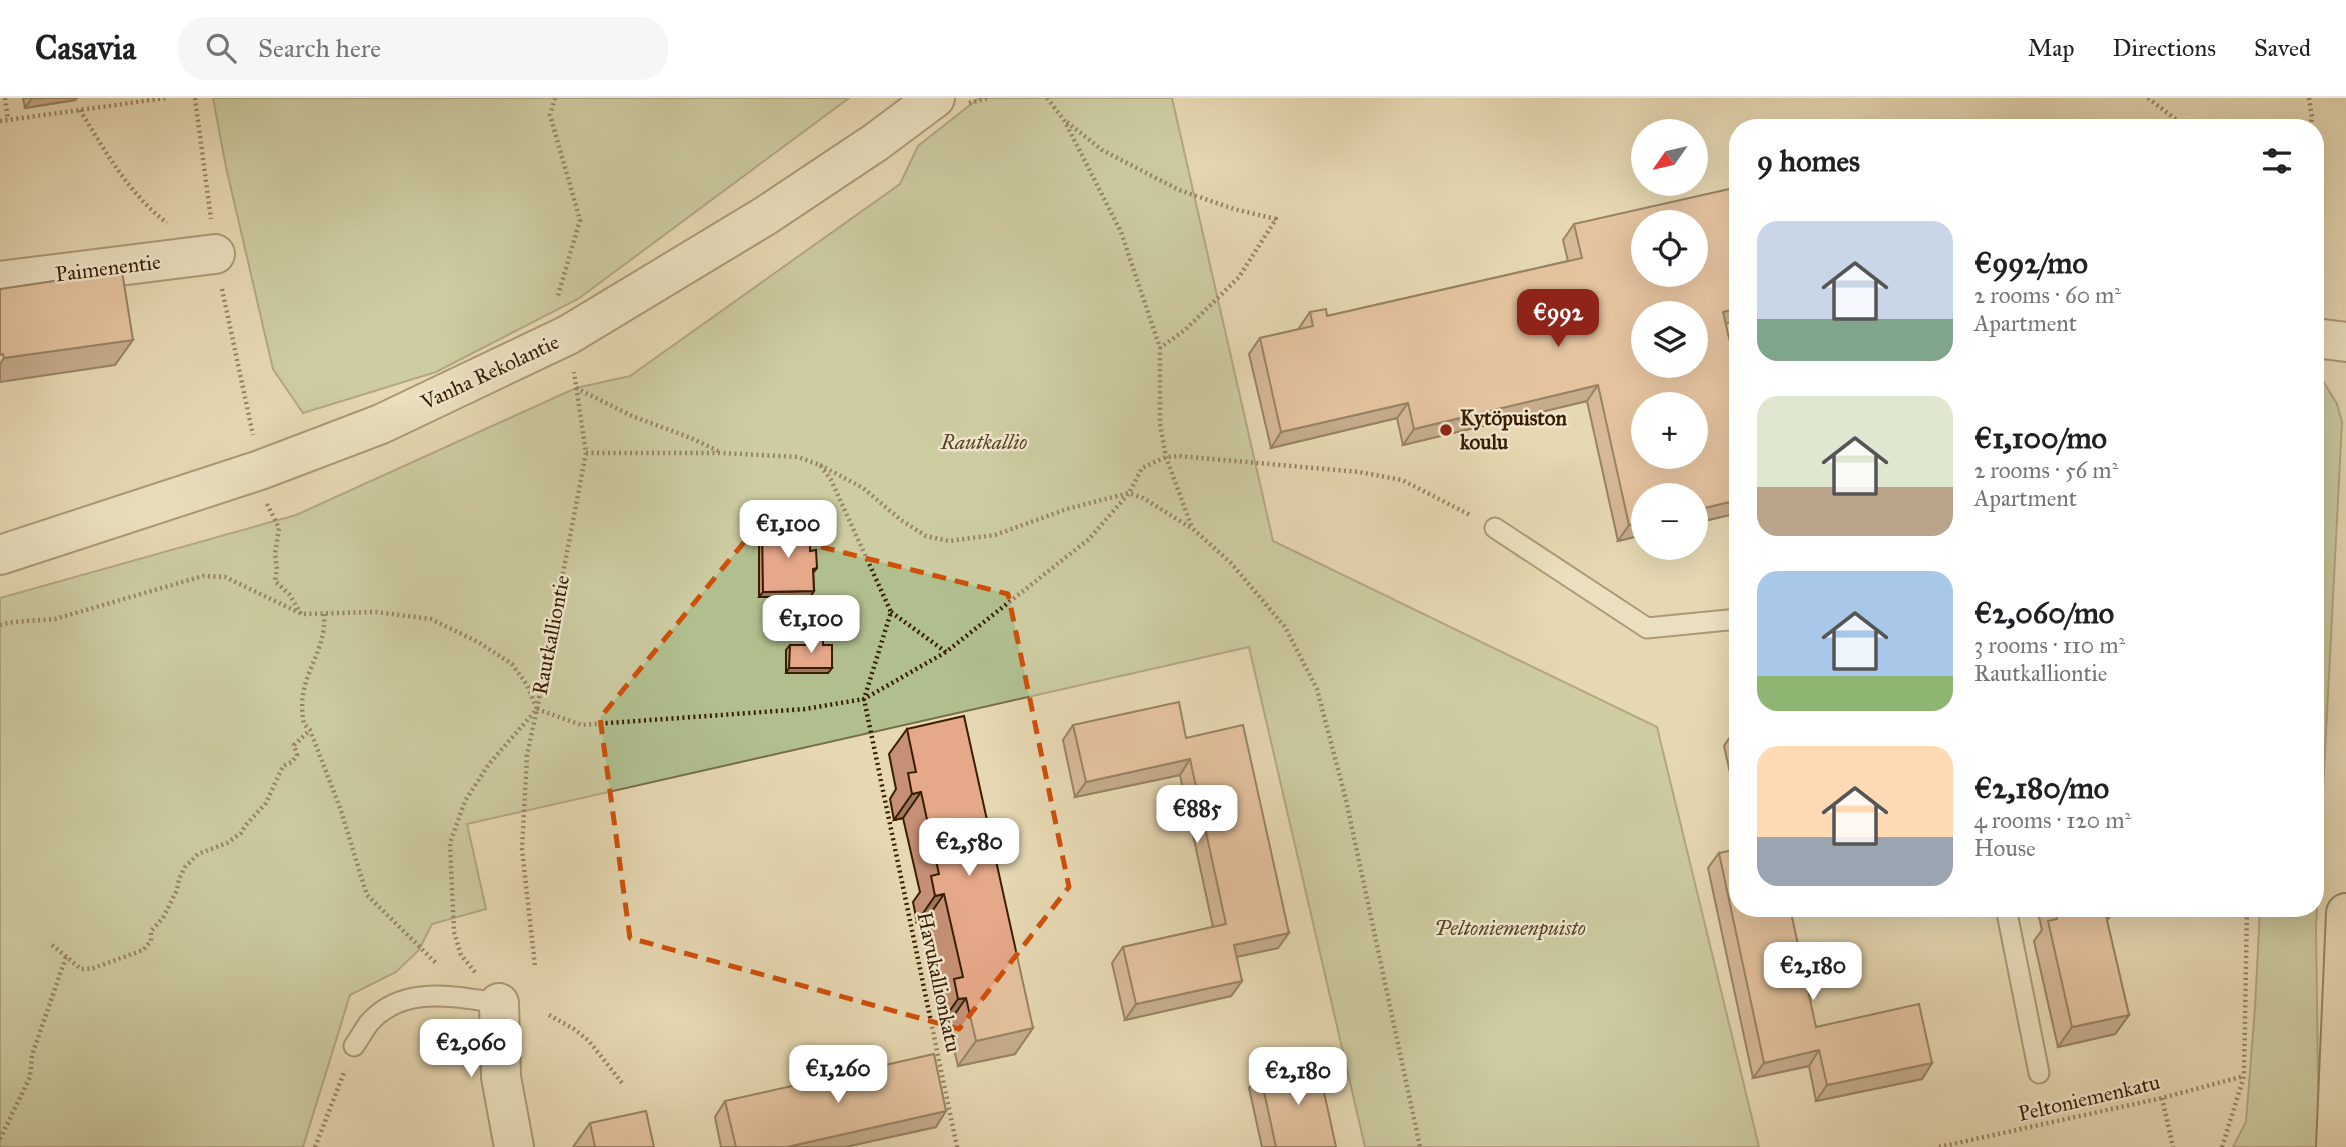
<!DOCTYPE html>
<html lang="en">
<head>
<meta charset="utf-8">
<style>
  :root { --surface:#fff; --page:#f6f6f6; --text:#202124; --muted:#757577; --line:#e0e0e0; --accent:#8f2418 }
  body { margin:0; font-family:"IM FELL Great Primer",serif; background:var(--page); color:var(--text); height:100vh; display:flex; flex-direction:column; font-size:26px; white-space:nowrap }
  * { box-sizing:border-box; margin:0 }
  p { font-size:23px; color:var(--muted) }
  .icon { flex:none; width:38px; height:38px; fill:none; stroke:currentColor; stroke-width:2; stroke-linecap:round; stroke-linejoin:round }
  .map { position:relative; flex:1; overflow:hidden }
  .panel { position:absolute; left:1729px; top:21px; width:595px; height:798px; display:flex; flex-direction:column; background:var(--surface); border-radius:28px; box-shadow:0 7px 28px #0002 }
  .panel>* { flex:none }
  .needle { width:46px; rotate:236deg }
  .tools { position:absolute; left:1631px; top:21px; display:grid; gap:14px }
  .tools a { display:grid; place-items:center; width:77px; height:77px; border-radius:50%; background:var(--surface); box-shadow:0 7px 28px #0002; font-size:35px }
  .price { position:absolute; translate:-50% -60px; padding:0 16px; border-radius:14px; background:#fff; color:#222; font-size:23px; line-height:46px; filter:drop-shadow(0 2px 4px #0008) }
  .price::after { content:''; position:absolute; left:50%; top:42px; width:21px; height:16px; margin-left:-10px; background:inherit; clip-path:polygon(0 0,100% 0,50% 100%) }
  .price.selected { background:var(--accent); color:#fff }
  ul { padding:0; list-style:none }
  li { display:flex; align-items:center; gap:21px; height:175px; padding:0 28px }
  li span { display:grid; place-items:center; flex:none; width:196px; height:140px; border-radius:21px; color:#555 }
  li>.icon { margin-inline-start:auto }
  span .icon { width:84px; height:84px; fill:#fffc; stroke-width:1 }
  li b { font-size:30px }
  h2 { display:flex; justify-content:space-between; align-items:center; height:84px; padding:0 28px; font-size:30px }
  header { display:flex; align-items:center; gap:42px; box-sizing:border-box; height:98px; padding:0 35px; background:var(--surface); border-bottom:2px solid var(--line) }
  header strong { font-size:33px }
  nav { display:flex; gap:38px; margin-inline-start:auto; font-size:24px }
  .search { width:490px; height:63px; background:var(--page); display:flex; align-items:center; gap:18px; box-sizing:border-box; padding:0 24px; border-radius:28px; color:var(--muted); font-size:26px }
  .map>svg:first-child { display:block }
  .green { fill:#b1bf8f; stroke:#766e48; stroke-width:2 }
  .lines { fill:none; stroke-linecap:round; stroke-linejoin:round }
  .service-casing { stroke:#654c2e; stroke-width:23 }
  .minor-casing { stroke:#654c2e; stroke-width:42 }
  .primary-casing { stroke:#3a1e02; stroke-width:42 }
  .path { stroke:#3a1e02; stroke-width:4.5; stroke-dasharray:2 3.5; stroke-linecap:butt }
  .service { stroke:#efe6cd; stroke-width:19 }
  .minor { stroke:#efe6cd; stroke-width:38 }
  .primary { stroke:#e6d8b2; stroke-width:38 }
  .wall { fill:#c59075; stroke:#3a1e02; stroke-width:2 }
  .shaded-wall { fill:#a0765f; stroke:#3a1e02; stroke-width:2 }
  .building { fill:#e5a888; stroke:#3a1e02; stroke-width:2; fill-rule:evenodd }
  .marked { fill:none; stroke:#ce500a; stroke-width:5; stroke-dasharray:14 9; stroke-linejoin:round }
  .poi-dot { fill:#8f2418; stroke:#efe6cd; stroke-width:2.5 }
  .labels { text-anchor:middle; stroke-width:5; stroke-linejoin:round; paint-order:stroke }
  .street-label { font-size:21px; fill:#3a1e02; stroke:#efe6cd }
  .poi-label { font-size:21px; font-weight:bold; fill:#3a1e02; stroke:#efe6cd; text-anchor:start }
  .park-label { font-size:21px; font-style:italic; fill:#584625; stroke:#efe6cd }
</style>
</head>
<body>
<header>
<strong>Casavia</strong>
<div class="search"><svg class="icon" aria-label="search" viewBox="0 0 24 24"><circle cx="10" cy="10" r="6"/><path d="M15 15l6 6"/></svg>Search here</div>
<nav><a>Map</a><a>Directions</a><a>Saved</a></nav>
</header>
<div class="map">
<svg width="2346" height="1049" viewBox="0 0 2346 1049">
  <rect width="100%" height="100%" fill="#e6d8b2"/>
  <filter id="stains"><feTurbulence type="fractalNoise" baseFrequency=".00286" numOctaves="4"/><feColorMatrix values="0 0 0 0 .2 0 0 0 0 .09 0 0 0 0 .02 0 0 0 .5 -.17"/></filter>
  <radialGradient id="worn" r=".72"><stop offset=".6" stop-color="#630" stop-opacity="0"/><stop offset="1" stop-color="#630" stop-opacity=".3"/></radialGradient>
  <!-- green -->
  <g class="green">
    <polygon points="213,0 849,0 578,201 436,274 303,315 273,271 226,69"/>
    <polygon points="979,0 1172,0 1273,443 1657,629 1759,1049 1365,1049 1249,549 467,726 486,811 432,826 419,852 396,874 350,897 303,1049 0,1049 0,500 296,417 576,290 630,278 900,86 918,48"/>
    <polygon points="2315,278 2320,278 2337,306 2342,324 2316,829 2319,1049 2233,1049 2246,1024 2255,910 2260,810 2315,810"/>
  </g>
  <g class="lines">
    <defs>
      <g id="service">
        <polyline points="1495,430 1647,530 1738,521"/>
        <polyline points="2006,810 2039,975"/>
        <path d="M354,948C359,941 364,932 369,925C403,886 455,899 499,905"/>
      </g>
      <g id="minor">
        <polyline points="0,183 215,156"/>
        <polyline points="2315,240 2346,244"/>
        <polyline points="0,457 260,372 381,326 568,237 765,118 876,44 935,0"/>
        <polyline points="499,905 501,979 514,1049"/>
      </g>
      <polyline id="primary" points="2336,1049 2346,815"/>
    </defs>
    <!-- service casing -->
    <use href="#service" class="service-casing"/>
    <!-- minor casing -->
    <use href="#minor" class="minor-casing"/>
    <!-- primary casing -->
    <use href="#primary" class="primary-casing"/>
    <!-- path -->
    <g class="path">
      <polyline points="5,0 8,22"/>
      <polyline points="195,0 211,121"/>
      <polyline points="555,0 550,17 580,122 557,201"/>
      <polyline points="1047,0 1064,22 1121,134 1160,250 1160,326 1166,359 1192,430"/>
      <polyline points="2148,0 2187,30"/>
      <polyline points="2309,0 2312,20 2310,30"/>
      <polyline points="969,5 988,0"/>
      <path d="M80,12C105,53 129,96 167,125"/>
      <polyline points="0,23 166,0"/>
      <polyline points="1067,24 1102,52 1179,92 1234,111 1276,121 1239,179 1185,232 1160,250"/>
      <polyline points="222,191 253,337"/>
      <polyline points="576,290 632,318 691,340 718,353"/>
      <polyline points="586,355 722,355 798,359 820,367 831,382 891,514 864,601 957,1049"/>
      <polyline points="820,367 863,390 901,422 926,438 949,443 995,437 1067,411 1129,395 1143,400 1193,431 1231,465 1285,529 1317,591 1346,702 1420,1049"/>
      <polyline points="267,406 279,430 275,456 277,471 275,483 289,496 301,516"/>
      <polyline points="891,514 946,554 1089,441 1129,395 1142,370 1166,359 1179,358 1359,374 1402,382 1472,418"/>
      <path d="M324,516C327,559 294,578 304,626L310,632L340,710L367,797L437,866"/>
      <polyline points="0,527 13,524 55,521 203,478 225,479 302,516 376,514 431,521 478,544 512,566 527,587 537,611 527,657 522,751 535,868"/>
      <polyline points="537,611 581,627 805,611 864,601 946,554"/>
      <polyline points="52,847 81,871 91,871 143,852 151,843 151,833 163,820 177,792 179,781 185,769 198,756 227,745 241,735 245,728 266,705 283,668 292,664 297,657 294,647 310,632"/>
      <polyline points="475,874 461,857 454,834 450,745 465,703 489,666 537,611 586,355 574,274"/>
      <polyline points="549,917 574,931 589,943 622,985"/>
      <polyline points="2162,1000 2173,1049"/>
      <polyline points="0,1041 30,979 32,957 66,859"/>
      <polyline points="315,1049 345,972"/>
      <polyline points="1939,1049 2162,1000 2244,978"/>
      <polyline points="2222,1049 2244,978 2247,810"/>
    </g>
    <!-- service -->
    <use href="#service" class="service"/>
    <!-- minor -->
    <use href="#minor" class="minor"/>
    <!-- primary -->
    <use href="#primary" class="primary"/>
  </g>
  <!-- wall -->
  <g class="wall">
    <polygon points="23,0 77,0 75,2 25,10"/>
    <polygon points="1574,126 1726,226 1738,415 1696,425 1696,397 1643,397 1643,437 1618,443 1587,303 1403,347 1397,320 1271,350 1249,256 1260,240 1299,231 1299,230 1310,214 1327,218 1568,163 1563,142"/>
    <polygon points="762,430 810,453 817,470 813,475 814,493 810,499 759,499 759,435"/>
    <polygon points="809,541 823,547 828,575 786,575 786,552 790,547 805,547"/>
    <polygon points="1073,627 1186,640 1278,850 1236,859 1242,883 1231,898 1125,922 1112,865 1123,849 1213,829 1180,677 1075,699 1063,642"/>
    <polygon points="907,631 1033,930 1015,956 958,968 948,926 940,927 936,907 943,897 926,822 917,824 913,804 920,794 903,720 894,722 890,701 896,691 889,656"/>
    <polygon points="1738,632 1738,706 1737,706 1724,648 1734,633"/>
    <polygon points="1719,755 1816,929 1932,965 1922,981 1816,1003 1809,968 1753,980 1708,770"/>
    <polygon points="2037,810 2114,810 2114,812 2107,823 2129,917 2115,936 2058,949 2034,843 2042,832"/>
    <polygon points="1260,975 1336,1049 1262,1049 1249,990"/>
    <polygon points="725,1003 936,1029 845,1049 721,1049 715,1019"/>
    <polygon points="590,1025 654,1049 573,1049"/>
  </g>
  <!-- shaded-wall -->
  <g class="shaded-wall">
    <polygon points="32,0 77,0 75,2 25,10"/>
    <polygon points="1738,210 1738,223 1712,229 1723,214"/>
    <polygon points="133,242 115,267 0,284 0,266 4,260"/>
    <polygon points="1598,287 1587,303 1403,347 1414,331"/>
    <polygon points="1408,305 1397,320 1271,350 1281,334"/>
    <polygon points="1738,402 1738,415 1696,425 1696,412"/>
    <polygon points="1643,424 1643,437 1618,443 1629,427"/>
    <polygon points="814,493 810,499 759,499 763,494"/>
    <polygon points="789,570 832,570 828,575 786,575"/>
    <polygon points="1190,661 1180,677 1075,699 1086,684"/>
    <polygon points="921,694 903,720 894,722 912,696"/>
    <polygon points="944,796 926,822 917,824 935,798"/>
    <polygon points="2114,812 2101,831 2105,814"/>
    <polygon points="1289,835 1278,850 1223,862 1234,847"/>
    <polygon points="1242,883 1231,898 1125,922 1136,906"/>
    <polygon points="966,900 948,926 940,927 958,901"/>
    <polygon points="2129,917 2115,936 2058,949 2072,929"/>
    <polygon points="1033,930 1015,956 958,968 976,943"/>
    <polygon points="1819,952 1809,968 1753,980 1764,965"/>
    <polygon points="1932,965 1922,981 1816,1003 1827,987"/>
    <polygon points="946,1013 936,1029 845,1049 787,1049"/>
  </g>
  <!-- building -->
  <g class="building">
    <path d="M1738,89V210L1723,214L1738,279V402L1696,412V397H1643V424L1629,427L1598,287L1414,331L1408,305L1281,334L1260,240L1313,228L1310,214L1326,211L1327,218L1582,160L1574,126ZM1643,124H1696V177H1643ZM1643,215H1696V268H1643ZM1643,306H1696V359H1643Z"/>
    <polygon points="122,173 133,242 4,260 3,256 0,257 0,191"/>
    <polygon points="762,430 810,430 810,453 816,452 817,470 813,471 814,493 763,494"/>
    <polygon points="809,541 823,541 823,547 832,547 832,570 789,570 790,547 809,547"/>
    <polygon points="1179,604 1186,640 1243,627 1289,835 1234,847 1242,883 1136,906 1123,849 1226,826 1190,661 1086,684 1073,627"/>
    <polygon points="964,618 1033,930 976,943 966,900 958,901 954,881 963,879 944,796 935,798 931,778 939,776 921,694 912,696 908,675 916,674 907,631"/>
    <polygon points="1738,632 1738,647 1734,633"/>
    <polygon points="1738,751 1738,810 1790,810 1816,929 1919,906 1932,965 1827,987 1819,952 1764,965 1719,755"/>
    <polygon points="2055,810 2114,810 2114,812 2105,814 2129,917 2072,929 2048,823 2057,821"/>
    <polygon points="934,956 946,1013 787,1049 736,1049 725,1003"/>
    <polygon points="1317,962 1336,1049 1276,1049 1260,975"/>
    <polygon points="646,1013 654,1049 595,1049 590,1025"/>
  </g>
  <!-- marked area -->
  <path d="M0 0H2346V1049H0ZM754,432L1008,496L1069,789L959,931L630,840L600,620Z" fill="#e6d8b2" fill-opacity=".55" fill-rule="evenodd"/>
  <path class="marked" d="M754,432L1008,496L1069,789L959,931L630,840L600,620Z"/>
  <!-- markers -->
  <circle class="poi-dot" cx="1446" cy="332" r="7"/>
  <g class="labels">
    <!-- street labels -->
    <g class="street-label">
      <text transform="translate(108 170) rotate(-7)" y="7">Paimenentie</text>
      <text transform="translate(490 274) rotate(-25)" y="7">Vanha Rekolantie</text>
      <text transform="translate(551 537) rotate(-79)" y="7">Rautkalliontie</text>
      <text transform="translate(939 884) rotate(78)" y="7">Havukallionkatu</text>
      <text transform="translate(2089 1000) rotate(-13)" y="7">Peltoniemenkatu</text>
    </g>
    <!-- poi labels -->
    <g class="poi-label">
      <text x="1460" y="327">Kytöpuiston<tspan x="1460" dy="24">koulu</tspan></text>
    </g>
    <!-- park labels -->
    <g class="park-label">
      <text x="984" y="351">Rautkallio</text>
      <text x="1510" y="837">Peltoniemenpuisto</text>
    </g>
  </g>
  <rect width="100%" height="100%" filter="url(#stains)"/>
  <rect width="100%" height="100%" fill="url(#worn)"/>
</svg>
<div class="tools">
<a><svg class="needle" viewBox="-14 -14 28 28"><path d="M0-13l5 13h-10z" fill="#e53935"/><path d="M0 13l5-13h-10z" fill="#757577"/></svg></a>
<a><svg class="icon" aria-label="locate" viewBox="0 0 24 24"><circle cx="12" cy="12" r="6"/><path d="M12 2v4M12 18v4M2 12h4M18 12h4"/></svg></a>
<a><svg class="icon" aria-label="layers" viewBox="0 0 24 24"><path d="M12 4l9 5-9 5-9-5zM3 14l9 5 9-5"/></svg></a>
<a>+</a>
<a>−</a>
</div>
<b class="price selected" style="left:1558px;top:251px">€992</b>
<b class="price" style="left:788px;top:462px">€1,100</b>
<b class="price" style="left:811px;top:557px">€1,100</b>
<b class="price" style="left:1197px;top:747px">€885</b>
<b class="price" style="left:969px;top:780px">€2,580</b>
<b class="price" style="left:1813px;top:904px">€2,180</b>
<b class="price" style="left:471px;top:981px">€2,060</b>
<b class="price" style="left:838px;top:1007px">€1,260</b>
<b class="price" style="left:1298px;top:1009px">€2,180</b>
<section class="panel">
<h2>9 homes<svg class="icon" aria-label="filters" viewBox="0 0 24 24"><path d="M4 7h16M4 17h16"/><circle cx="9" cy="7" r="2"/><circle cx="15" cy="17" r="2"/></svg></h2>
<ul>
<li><span style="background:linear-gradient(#c9d6e8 70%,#7fa58c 0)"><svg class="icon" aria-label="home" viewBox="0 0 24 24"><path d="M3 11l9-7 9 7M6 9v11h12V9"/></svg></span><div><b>€992/mo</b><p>2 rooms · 60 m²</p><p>Apartment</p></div></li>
<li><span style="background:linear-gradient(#dfe7d0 65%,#b9a48a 0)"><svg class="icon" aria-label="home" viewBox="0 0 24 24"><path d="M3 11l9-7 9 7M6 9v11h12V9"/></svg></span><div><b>€1,100/mo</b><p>2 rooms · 56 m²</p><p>Apartment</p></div></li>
<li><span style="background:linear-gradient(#a9c7e8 75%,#8fb573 0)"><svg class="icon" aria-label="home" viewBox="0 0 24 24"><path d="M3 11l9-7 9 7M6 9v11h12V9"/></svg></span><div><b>€2,060/mo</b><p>3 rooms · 110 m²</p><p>Rautkalliontie</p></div></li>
<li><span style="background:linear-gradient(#ffd9b3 65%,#9aa5b1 0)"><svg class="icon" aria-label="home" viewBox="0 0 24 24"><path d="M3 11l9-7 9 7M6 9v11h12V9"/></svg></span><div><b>€2,180/mo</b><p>4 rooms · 120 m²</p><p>House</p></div></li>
</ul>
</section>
</div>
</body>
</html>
